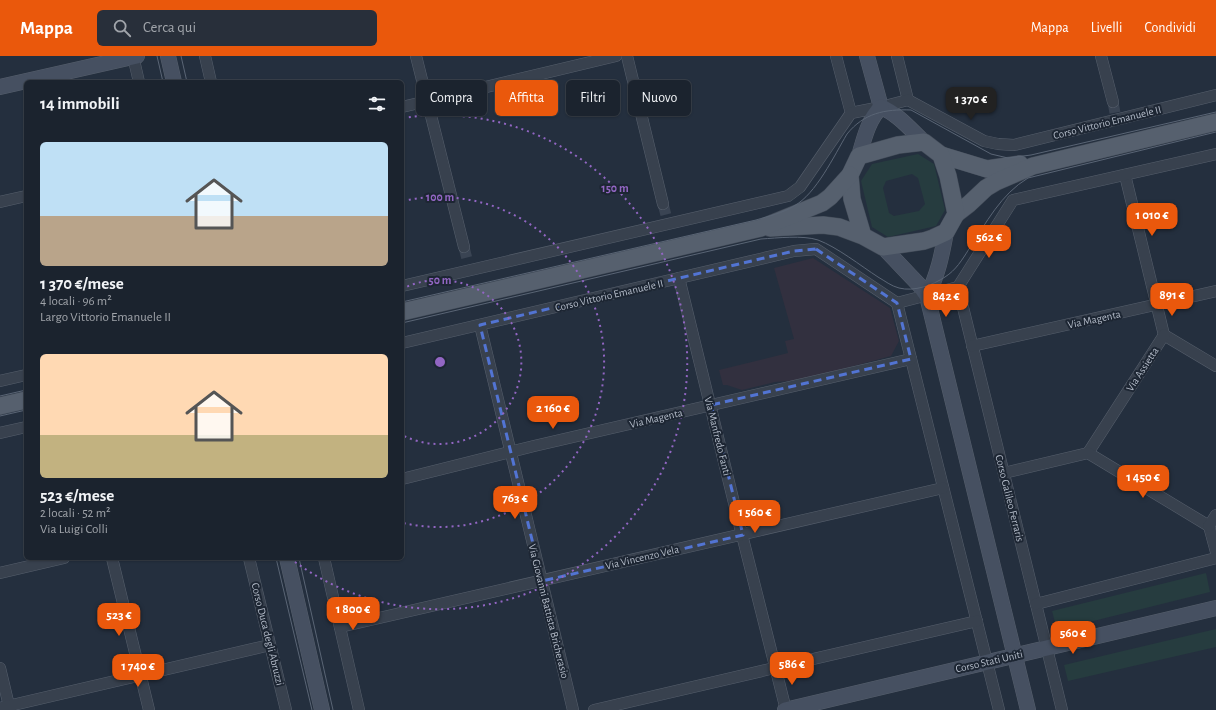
<!DOCTYPE html>
<html lang="it">
<head>
<meta charset="utf-8">
<style>
  :root { --surface:#1b232e; --page:#282f3a; --text:#f1f3f6; --muted:#a0a4aa; --line:#39404a; --accent:#ea580c }
  body { margin:0; font-family:"Alegreya Sans",sans-serif; background:var(--page); color:var(--text); height:100vh; display:flex; flex-direction:column; font-size:15px; white-space:nowrap }
  * { box-sizing:border-box; margin:0 }
  p { font-size:13px; color:var(--muted) }
  .icon { flex:none; width:22px; height:22px; fill:none; stroke:currentColor; stroke-width:2; stroke-linecap:round; stroke-linejoin:round }
  .map { position:relative; flex:1; overflow:hidden }
  .panel { position:absolute; left:24px; top:24px; width:380px; height:480px; display:flex; flex-direction:column; background:var(--surface); border-radius:6px; box-shadow:0 1px 3px #0004,0 0 0 1px var(--line) }
  .panel>* { flex:none }
  .top-card { position:absolute; left:416px; top:24px; width:380px; height:36px; display:flex; gap:8px }
  .price { position:absolute; translate:-50% -34px; padding:0 9px; border-radius:8px; background:var(--accent); color:#fff; font-size:13px; line-height:26px; filter:drop-shadow(0 1px 2px #0008) }
  .price::after { content:''; position:absolute; left:50%; top:24px; width:12px; height:9px; margin-left:-6px; background:inherit; clip-path:polygon(0 0,100% 0,50% 100%) }
  .price.current { background:#222; color:#fff }
  ul { padding:0; list-style:none }
  li { display:grid; align-content:center; gap:8px; height:212px; padding:0 16px }
  li span { display:grid; place-items:center; height:124px; border-radius:6px; color:#555 }
  li>.icon { margin-inline-start:auto }
  span .icon { width:72px; height:72px; fill:#fffc; stroke-width:1 }
  li b { font-size:17px }
  h2 { display:flex; justify-content:space-between; align-items:center; height:48px; padding:0 16px; font-size:17px }
  .tag { padding:0 14px; border-radius:6px; background:var(--surface); box-shadow:0 1px 3px #0004,0 0 0 1px var(--line); font-size:14px; line-height:36px }
  .tag.current { background:var(--accent); color:#fff }
  header { display:flex; align-items:center; gap:24px; box-sizing:border-box; height:56px; padding:0 20px; background:var(--accent); color:#fff }
  header strong { font-size:19px }
  nav { display:flex; gap:22px; margin-inline-start:auto; font-size:14px }
  .search { width:280px; height:36px; background:var(--page); display:flex; align-items:center; gap:10px; box-sizing:border-box; padding:0 14px; border-radius:6px; color:var(--muted); font-size:15px }
  .map>svg:first-child { display:block }
  .medical { fill:#32303f }
  .green { fill:#263c3f; fill-rule:evenodd }
  .lines { fill:none; stroke-linecap:round; stroke-linejoin:round }
  .street-tunnel { stroke:#3a4453; stroke-width:11; stroke-dasharray:11 5.5; stroke-linecap:butt }
  .street-casing { stroke:#565f6c; stroke-width:12 }
  .secondary-casing { stroke:#565f6c; stroke-width:16 }
  .primary-casing { stroke:#414a57; stroke-width:18 }
  .street { stroke:#38414e; stroke-width:11 }
  .secondary { stroke:#465061; stroke-width:15 }
  .primary { stroke:#56606e; stroke-width:17 }
  .tram { stroke:#5a6575; stroke-width:1 }
  .marked { fill:none; stroke:#5274d3; stroke-width:3; stroke-dasharray:8 5; stroke-linejoin:round }
  .ring { fill:none; stroke:#9266c3; stroke-width:2; stroke-dasharray:2 4 }
  .labels { text-anchor:middle; stroke-width:4; stroke-linejoin:round; paint-order:stroke }
  .street-label { font-size:11px; fill:#b4bcc9; stroke:#1d2633 }
  .centre { fill:#9266c3; stroke:#1d2633; stroke-width:2 }
  .ring-label { font-size:12px; text-anchor:middle; font-weight:bold; fill:#9266c3; stroke:#1d2633; stroke-width:4; stroke-linejoin:round; paint-order:stroke }
</style>
</head>
<body>
<header>
<strong>Mappa</strong>
<div class="search"><svg class="icon" aria-label="search" viewBox="0 0 24 24"><circle cx="10" cy="10" r="6"/><path d="M15 15l6 6"/></svg>Cerca qui</div>
<nav><a>Mappa</a><a>Livelli</a><a>Condividi</a></nav>
</header>
<div class="map">
<svg width="1216" height="654" viewBox="0 0 1216 654">
  <rect width="100%" height="100%" fill="#242f3e"/>
  <!-- medical -->
  <polygon class="medical" points="813,202 890,252 899,285 891,300 802,324 775,326 742,334 727,329 723,329 719,314 788,297 785,285 794,283 774,212"/>
  <!-- green -->
  <g class="green">
    <path d="M918,98L934,108L945,154L936,170L888,181L872,171L861,125L872,108ZM912,118L918,122L925,148L919,155L894,160L889,157L883,132L886,125Z"/>
    <polygon points="1206,517 1210,536 1057,574 1052,555"/>
    <polygon points="1216,573 1216,591 1068,625 1064,609"/>
  </g>
  <g class="lines">
    <!-- street-tunnel -->
    <g class="street-tunnel">
      <polyline points="1113,46 1115,57"/>
      <polyline points="663,148 666,159"/>
      <polyline points="464,191 468,207"/>
    </g>
    <defs>
      <g id="street">
        <polyline points="133,0 139,26"/>
        <polyline points="205,0 211,26"/>
        <polyline points="416,0 464,191"/>
        <polyline points="627,0 663,148"/>
        <polyline points="836,0 851,57"/>
        <polyline points="897,0 908,44"/>
        <polyline points="1101,0 1113,46"/>
        <polyline points="402,51 616,0"/>
        <polyline points="1125,119 1164,279"/>
        <polyline points="0,146 26,140"/>
        <polyline points="679,222 736,455 786,654"/>
        <polyline points="402,230 788,140 800,131 851,57 881,51 908,44 984,85 998,88 1014,89 1216,39"/>
        <polyline points="958,231 1062,654"/>
        <polyline points="897,247 999,654"/>
        <polyline points="480,269 573,654"/>
        <polyline points="1164,279 1216,310"/>
        <polyline points="402,287 794,195 816,193 897,247 958,231 1013,144 1216,98"/>
        <polyline points="972,290 1216,235"/>
        <polyline points="0,325 26,319"/>
        <polyline points="0,377 26,371"/>
        <polyline points="1088,397 1164,279"/>
        <polyline points="1004,417 1088,397 1209,470"/>
        <polyline points="402,423 534,390 911,303"/>
        <polyline points="1209,470 1216,496"/>
        <polyline points="1209,470 1216,459"/>
        <polyline points="112,502 149,654"/>
        <polyline points="249,502 286,654"/>
        <polyline points="324,502 359,654"/>
        <polyline points="0,517 64,502"/>
        <polyline points="1036,548 1216,502"/>
        <polyline points="340,571 943,432"/>
        <polyline points="0,612 10,654"/>
        <polyline points="0,652 270,589"/>
        <polyline points="594,654 977,565"/>
      </g>
      <g id="secondary">
        <polyline points="168,0 174,26"/>
        <path d="M867,0L881,51C898,58 911,74 924,86"/>
        <polyline points="0,31 137,0"/>
        <path d="M859,100C864,83 868,64 881,51"/>
        <polyline points="883,191 921,231 927,240 1028,654"/>
        <path d="M927,240C938,219 942,198 946,176"/>
        <polyline points="287,502 322,654"/>
        <polyline points="785,654 1216,552"/>
      </g>
      <g id="primary">
        <polyline points="941,99 987,113 1020,108"/>
        <polyline points="956,158 969,148 986,132 996,126 1033,110 1216,66"/>
        <polyline points="770,172 823,169 839,171 863,180 883,191 924,185 933,182 946,176 956,158 948,120 941,99 924,86 898,89 859,100 850,119 852,143 863,180"/>
        <polyline points="402,256 761,172 822,147 830,141 850,119"/>
        <polyline points="0,350 26,344"/>
      </g>
    </defs>
    <!-- street casing -->
    <use href="#street" class="street-casing"/>
    <!-- secondary casing -->
    <use href="#secondary" class="secondary-casing"/>
    <!-- primary casing -->
    <use href="#primary" class="primary-casing"/>
    <!-- street -->
    <use href="#street" class="street"/>
    <!-- secondary -->
    <use href="#secondary" class="secondary"/>
    <!-- primary -->
    <use href="#primary" class="primary"/>
    <!-- tram -->
    <g class="tram">
      <polyline points="157,0 163,26"/>
      <polyline points="181,0 187,26"/>
      <path d="M402,246L756,164C769,160 783,157 794,150C816,138 834,100 847,78C864,57 885,53 911,54L991,98L1008,102L1031,99L1216,56"/>
      <path d="M402,267L761,183C777,182 803,179 818,184C837,191 861,210 878,221C885,225 891,230 899,232C914,236 933,229 945,221C956,214 962,204 969,193C986,167 1001,138 1028,122L1216,76"/>
      <polyline points="0,340 26,334"/>
      <polyline points="0,360 26,354"/>
      <polyline points="276,502 312,654"/>
      <polyline points="299,502 333,654"/>
    </g>
  </g>
  <!-- marked area -->
  <path class="marked" d="M816,193L897,247L911,303L711,349L743,479L542,525L480,269L794,195Z"/>
  <!-- distance rings -->
  <g class="ring">
    <path d="M402 233A82 82 0 1 1 402 379"/>
    <path d="M403 145A165 165 0 1 1 403 467"/>
    <path d="M403 62A247 247 0 1 1 291 503"/>
  </g>
  <g class="labels">
    <!-- street labels -->
    <g class="street-label">
      <text transform="translate(1107 66) rotate(-14)" y="4">Corso Vittorio Emanuele II</text>
      <text transform="translate(609 239) rotate(-13)" y="4">Corso Vittorio Emanuele II</text>
      <text transform="translate(1094 263) rotate(-12)" y="4">Via Magenta</text>
      <text transform="translate(1142 313) rotate(-57)" y="4">Via Assietta</text>
      <text transform="translate(656 362) rotate(-13)" y="4">Via Magenta</text>
      <text transform="translate(718 380) rotate(76)" y="4">Via Manfredo Fanti</text>
      <text transform="translate(1010 442) rotate(76)" y="4">Corso Galileo Ferraris</text>
      <text transform="translate(642 501) rotate(-13)" y="4">Via Vincenzo Vela</text>
      <text transform="translate(549 555) rotate(76)" y="4">Via Giovanni Battista Bricherasio</text>
      <text transform="translate(268 578) rotate(76)" y="4">Corso Duca degli Abruzzi</text>
      <text transform="translate(989 605) rotate(-13)" y="4">Corso Stati Uniti</text>
    </g>
  </g>
  <circle cx="440" cy="306" r="6" class="centre"/>
  <g class="ring-label">
    <text x="615" y="136">150 m</text>
    <text x="440" y="145">100 m</text>
    <text x="440" y="228">50 m</text>
  </g>
</svg>
<b class="price current" style="left:971px;top:65px">1 370 €</b>
<b class="price" style="left:1152px;top:181px">1 010 €</b>
<b class="price" style="left:989px;top:203px">562 €</b>
<b class="price" style="left:1172px;top:261px">891 €</b>
<b class="price" style="left:946px;top:262px">842 €</b>
<b class="price" style="left:553px;top:374px">2 160 €</b>
<b class="price" style="left:1143px;top:443px">1 450 €</b>
<b class="price" style="left:515px;top:464px">763 €</b>
<b class="price" style="left:755px;top:478px">1 560 €</b>
<b class="price" style="left:353px;top:575px">1 800 €</b>
<b class="price" style="left:119px;top:581px">523 €</b>
<b class="price" style="left:1073px;top:599px">560 €</b>
<b class="price" style="left:792px;top:630px">586 €</b>
<b class="price" style="left:138px;top:632px">1 740 €</b>
<div class="top-card">
<a class="tag">Compra</a>
<a class="tag current">Affitta</a>
<a class="tag">Filtri</a>
<a class="tag">Nuovo</a>
</div>
<section class="panel">
<h2>14 immobili<svg class="icon" aria-label="filters" viewBox="0 0 24 24"><path d="M4 7h16M4 17h16"/><circle cx="9" cy="7" r="2"/><circle cx="15" cy="17" r="2"/></svg></h2>
<ul>
<li><span style="background:linear-gradient(#bfe0f5 60%,#b9a48a 0)"><svg class="icon" aria-label="home" viewBox="0 0 24 24"><path d="M3 11l9-7 9 7M6 9v11h12V9"/></svg></span><div><b>1 370 €/mese</b><p>4 locali · 96 m²</p><p>Largo Vittorio Emanuele II</p></div></li>
<li><span style="background:linear-gradient(#ffd9b3 65%,#c2b280 0)"><svg class="icon" aria-label="home" viewBox="0 0 24 24"><path d="M3 11l9-7 9 7M6 9v11h12V9"/></svg></span><div><b>523 €/mese</b><p>2 locali · 52 m²</p><p>Via Luigi Colli</p></div></li>
</ul>
</section>
</div>
</body>
</html>
